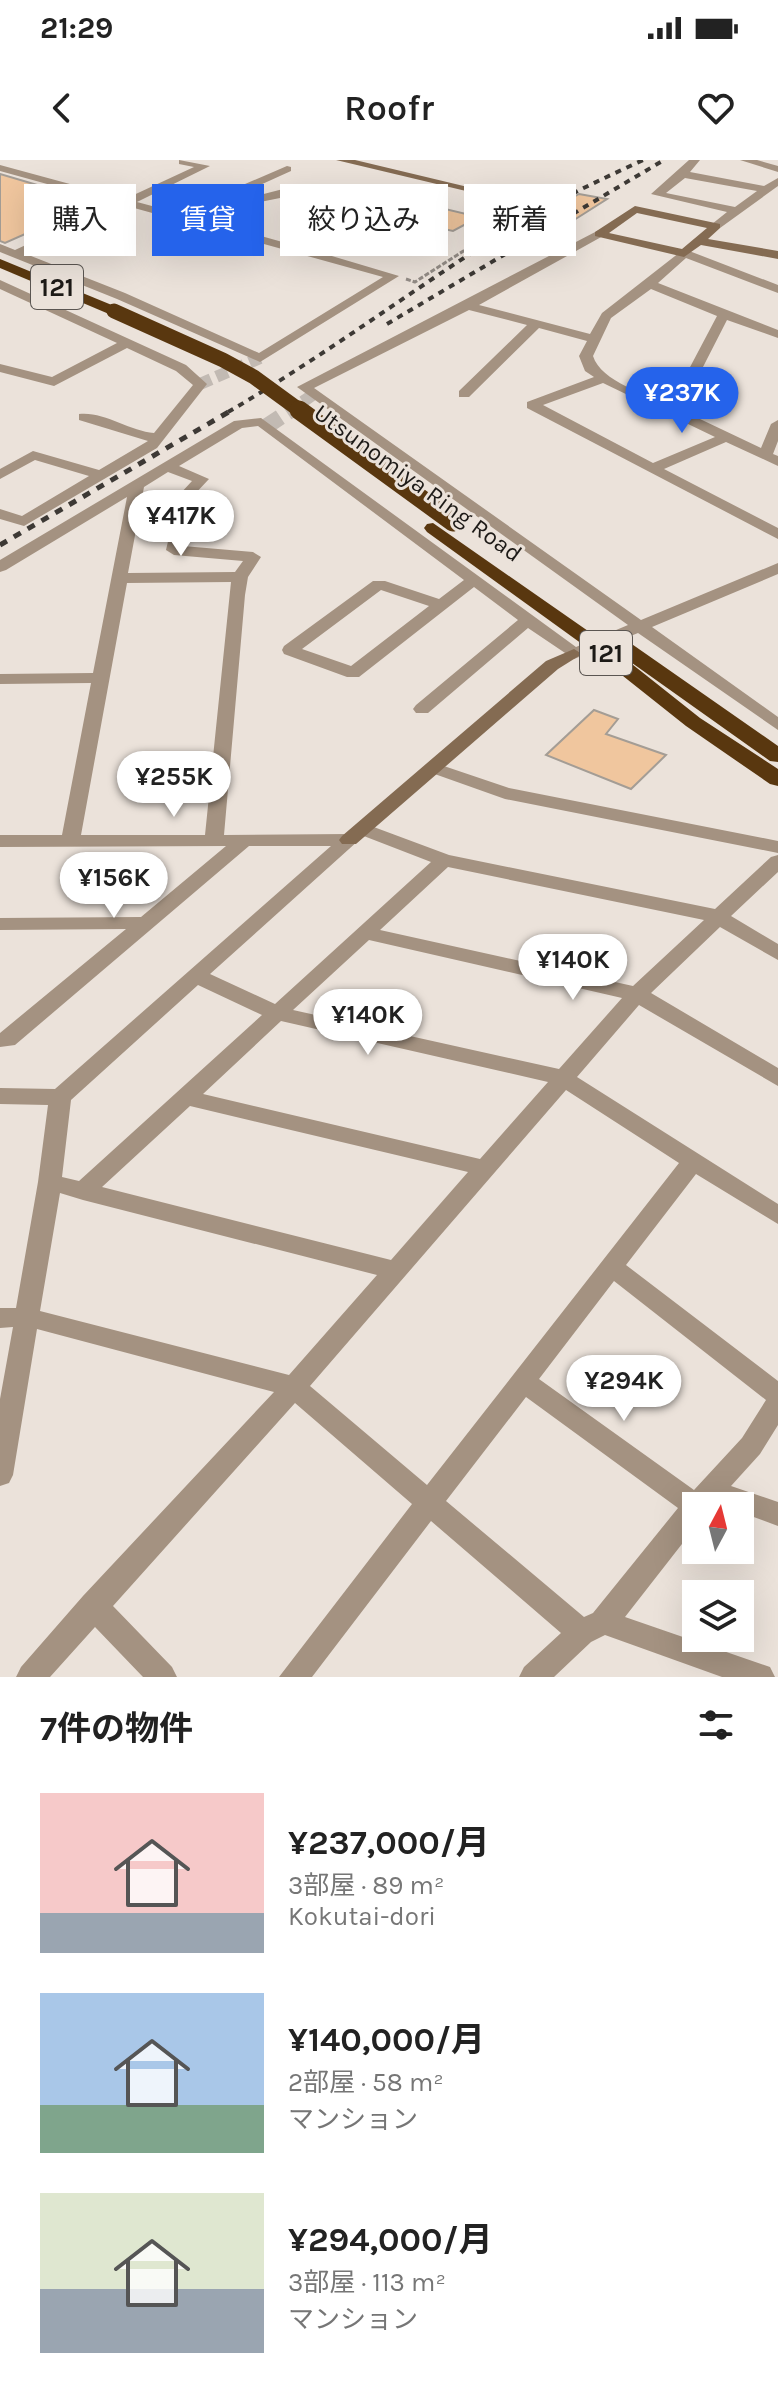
<!DOCTYPE html>
<html lang="ja">
<head>
<meta charset="utf-8">
<style>
  :root { --surface:#fff; --page:#f2f2f2; --text:#222; --muted:#767676; --accent:#2563eb }
  body { margin:0; font-family:Karla,"Noto Sans JP",sans-serif; background:var(--page); color:var(--text); height:100vh; display:flex; flex-direction:column; font-size:30px; white-space:nowrap }
  * { box-sizing:border-box; margin:0 }
  p { font-size:26px; color:var(--muted) }
  .icon { flex:none; width:44px; height:44px; fill:none; stroke:currentColor; stroke-width:2; stroke-linecap:round; stroke-linejoin:round }
  .map { position:relative; height:1517px; overflow:hidden }
  .details { display:flex; flex-direction:column; background:var(--surface); flex:1 }
  .details>* { flex:none }
  .top-card { position:absolute; left:24px; top:24px; width:730px; height:72px; display:flex; gap:16px }
  .needle { width:52px; rotate:7deg }
  .controls { position:absolute; left:682px; top:1332px; display:grid; gap:16px }
  .controls a { display:grid; place-items:center; width:72px; height:72px; border-radius:0px; background:var(--surface); box-shadow:0 8px 32px #0002; font-size:40px }
  .price { position:absolute; translate:-50% -68px; padding:0 18px; border-radius:28px; background:#fff; color:#222; font-size:26px; line-height:52px; filter:drop-shadow(0 2px 4px #0008) }
  .price::after { content:''; position:absolute; left:50%; top:48px; width:24px; height:18px; margin-left:-12px; background:inherit; clip-path:polygon(0 0,100% 0,50% 100%) }
  .price.current { background:var(--accent); color:#fff }
  ul { padding:0; list-style:none }
  li { display:flex; align-items:center; gap:24px; height:200px; padding:0 40px }
  li span { display:grid; place-items:center; flex:none; width:224px; height:160px; border-radius:0px; color:#555 }
  li>.icon { margin-inline-start:auto }
  span .icon { width:96px; height:96px; fill:#fffc; stroke-width:1 }
  li b { font-size:34px }
  h2 { display:flex; justify-content:space-between; align-items:center; height:96px; padding:0 40px; font-size:34px }
  .tag { padding:0 28px; border-radius:0px; background:var(--surface); box-shadow:0 8px 32px #0002; font-size:28px; line-height:72px }
  .tag.current { background:var(--accent); color:#fff }
  .status { display:flex; justify-content:space-between; align-items:center; height:56px; padding:0 40px; background:var(--surface); direction:ltr }
  .status svg { height:22px; fill:currentColor }
  header { display:flex; justify-content:space-between; align-items:center; height:104px; padding:0 40px; background:var(--surface); font-size:36px; font-weight:600 }
  .map>svg:first-child { display:block }
  .building { fill:#f0c69e; stroke:#a49d95; stroke-width:2 }
  .lines { fill:none; stroke-linecap:round; stroke-linejoin:round }
  .street-tunnel-far1 { stroke:#c2bab3; stroke-width:12; stroke-dasharray:12 6; stroke-linecap:butt }
  .street-tunnel { stroke:#c2bab3; stroke-width:16; stroke-dasharray:16 8; stroke-linecap:butt }
  .path { stroke:#928b85; stroke-width:3; stroke-dasharray:5 2; stroke-linecap:butt }
  .street { fill:#a49281; fill-rule:evenodd }
  .secondary { fill:#846b52; fill-rule:evenodd }
  .highway { fill:#59370f; fill-rule:evenodd }
  .rail-far1 { stroke:#3d3935; stroke-width:4; stroke-dasharray:6 6; stroke-linecap:butt }
  .rail { stroke:#3d3935; stroke-width:5; stroke-dasharray:8 8; stroke-linecap:butt }
  .highway-bridge-far1 { stroke:#59370f; stroke-width:15 }
  .highway-bridge { stroke:#59370f; stroke-width:19 }
  .labels { text-anchor:middle; stroke-width:6; stroke-linejoin:round; paint-order:stroke }
  .far-street-label { font-size:24px; fill:#1d1a17; stroke:#ebe2da }
  .shield { fill:#ebe2da; stroke:#5b5652; stroke-width:2 }
  .shield-label { font-size:26px; font-weight:bold; fill:#1d1a17 }
</style>
</head>
<body>
<div class="status"><b>21:29</b><svg viewBox="0 0 49 12"><path d="M0 12V9h3v3zM5 12V6h3v6zM10 12V3h3v9zM15 12V0h3v12zM26 1h20v11H26zM47 4h2v5h-2z"/></svg></div>
<header><svg class="icon" aria-label="back" viewBox="0 0 24 24"><path d="M15 5l-7 7 7 7"/></svg>Roofr<svg class="icon" aria-label="heart" viewBox="0 0 24 24"><path d="M12 20l-8-8c-3-5 5-10 8-4 3-6 11-1 8 4z"/></svg></header>
<div class="map">
<svg width="778" height="1517" viewBox="0 0 778 1517">
  <rect width="100%" height="100%" fill="#ebe2da"/>
  <!-- building -->
  <g class="building">
    <polygon points="0,14 44,27 103,46 37,76 25,74 5,83 0,81"/>
    <polygon points="579,34 607,39 574,60 545,53"/>
    <polygon points="424,44 479,57 453,71 398,59"/>
    <polygon points="594,550 618,559 606,574 666,595 631,629 546,595"/>
  </g>
  <g class="lines">
    <!-- street-tunnel-far1 -->
    <g class="street-tunnel-far1">
      <polyline points="200,224 260,198"/>
      <polyline points="288,252 314,234"/>
    </g>
    <!-- street-tunnel -->
    <polyline class="street-tunnel" points="267,266 291,250"/>
    <!-- path -->
    <polyline class="path" points="406,119 415,122 518,56"/>
    <!-- street -->
    <g class="street">
      <path d="M179,0L210,6L137,42L178,53L287,6L291,7V11L190,57L206,61L252,37L287,28H313L377,40L388,39L390,41L383,46L305,88L399,116L260,202L117,139L0,92V84L15,90L116,43L0,11V5L125,39L194,7L179,4ZM300,34L368,45L293,85L218,64L260,42ZM127,46L383,117L259,193L125,133L26,94Z"/>
      <path d="M689,0H700L690,12L764,26L778,18V26L720,68H712V64L727,52L651,34ZM685,18L757,31L735,47L666,33Z"/>
      <polygon points="740,0 757,0 778,6 778,12"/>
      <path d="M599,70L603,72V76L479,145L590,174L602,153L684,89L778,125V133L686,98L658,123L778,170V178L727,160L681,250L761,288L771,264L778,260V281L773,294L778,296V306L726,282L664,309L778,368V379L527,248V242L594,217L585,211L579,196L587,181L539,168L469,237H459V231L527,165L469,150L314,228L641,460L778,403V414L652,467L778,557V570L638,473L574,499L528,468L428,553H416L413,549L416,545L518,460L474,427L359,517H347L284,494L282,490L284,486L373,421H385L439,439L464,420L258,266L242,268L179,306L209,319L193,336L183,386L253,392L261,397L248,417L245,435L224,675L349,674L359,680L210,814L275,844L431,702L356,673L354,669L356,665L363,663L449,695L715,749L771,697L778,695V712L731,756L778,784V800L720,767L651,833L778,908V926L639,845L577,917L778,1044V1064L696,1014L626,1105L778,1221V1265L760,1294L731,1326L778,1342V1366L740,1352V1346L715,1343L696,1346V1366L625,1457L770,1507L775,1517H722L605,1475L591,1482L554,1517H519L524,1507L561,1473L431,1361L312,1517H279L412,1344L295,1243L113,1446L172,1507L177,1517H143L95,1467L50,1517H16L21,1507L83,1436L274,1232L37,1169L13,1315L9,1323L0,1326V1239L13,1167L0,1168V1148H16L38,1022L48,945L0,944V928L55,929L331,686H249L15,885L0,887V873L126,769L0,770V758L141,757L226,686L0,687V675H62L91,523L0,524V514L93,513L127,337L6,410L0,412V400L234,261L261,258L576,487L628,465L297,227ZM651,129L717,156L670,245C647,234 601,222 593,196L611,158ZM603,223L715,277L653,303L543,245ZM168,312L192,321L179,335L166,390L174,395L243,401L235,412L128,413L144,327ZM231,422L205,675H81L127,423ZM381,430L429,446L351,506L302,489ZM448,707L704,760L633,826L380,770ZM369,780L622,838L559,909L293,850ZM198,825L262,855L79,1021L62,1017L71,940ZM281,861L548,922L480,999L203,934ZM566,930L679,1003L427,1325L310,1226ZM190,946L468,1012L391,1100L102,1027ZM60,1033L83,1040L377,1115L289,1215L40,1151ZM614,1121L766,1240L742,1278L694,1330L539,1219ZM526,1237L678,1348L593,1453L584,1457L446,1341Z"/>
      <path d="M0,120L186,205L207,224L157,288L24,366L0,359V349L22,356L89,316L35,300L0,319V309L33,291L99,310L148,281L79,260V254C103,251 130,271 154,273L193,225L176,211L127,188L54,226L0,212V204L52,217L117,183L0,129Z"/>
      <polygon points="435,603 509,628 778,681 778,693 505,639 429,612 426,608"/>
    </g>
    <!-- secondary -->
    <g class="secondary">
      <polygon points="336,0 355,0 472,28 466,31"/>
      <path d="M635,46L720,64V68L708,79L778,91V99L701,85L684,97L595,76V72ZM637,53L707,68L682,89L609,73Z"/>
      <polygon points="574,489 582,494 558,509 356,684 342,684 339,680 342,676 546,501"/>
    </g>
    <!-- highway -->
    <g class="highway">
      <polygon points="0,99 119,148 122,151 119,154 109,154 0,108"/>
      <polygon points="433,363 611,487 609,484 612,480 626,480 778,586 778,602 770,601 618,493 700,558 778,609 778,626 770,624 686,566 589,489 427,372 424,368 427,364"/>
    </g>
    <!-- rail-far1 -->
    <g class="rail-far1">
      <polyline points="387,164 664,0"/>
      <path d="M228,252C326,195 416,127 512,67C554,41 598,21 643,0"/>
    </g>
    <!-- rail -->
    <polyline class="rail" points="0,385 232,250"/>
    <!-- highway-bridge-far1 -->
    <polyline class="highway-bridge-far1" points="114,151 223,200 254,217 302,252"/>
    <!-- highway-bridge -->
    <polyline class="highway-bridge" points="299,250 453,362"/>
  </g>
  <g class="labels">
    <!-- far-street labels -->
    <g class="far-street-label">
      <text transform="translate(418 323) rotate(36)" y="8">Utsunomiya Ring Road</text>
    </g>
    <!-- shield labels -->
    <g class="shield">
      <rect x="31" y="105" width="52" height="44" rx="6"/>
      <rect x="580" y="471" width="52" height="44" rx="6"/>
    </g>
    <g class="shield-label">
      <text x="57" y="136">121</text>
      <text x="606" y="502">121</text>
    </g>
  </g>
</svg>
<div class="controls">
<a><svg class="needle" viewBox="-14 -14 28 28"><path d="M0-13l5 13h-10z" fill="#e53935"/><path d="M0 13l5-13h-10z" fill="#767676"/></svg></a>
<a><svg class="icon" aria-label="layers" viewBox="0 0 24 24"><path d="M12 4l9 5-9 5-9-5zM3 14l9 5 9-5"/></svg></a>
</div>
<b class="price current" style="left:682px;top:275px">¥237K</b>
<b class="price" style="left:181px;top:398px">¥417K</b>
<b class="price" style="left:174px;top:659px">¥255K</b>
<b class="price" style="left:114px;top:760px">¥156K</b>
<b class="price" style="left:573px;top:842px">¥140K</b>
<b class="price" style="left:368px;top:897px">¥140K</b>
<b class="price" style="left:624px;top:1263px">¥294K</b>
<div class="top-card">
<a class="tag">購入</a>
<a class="tag current">賃貸</a>
<a class="tag">絞り込み</a>
<a class="tag">新着</a>
</div>
</div>
<section class="details">
<h2>7件の物件<svg class="icon" aria-label="filters" viewBox="0 0 24 24"><path d="M4 7h16M4 17h16"/><circle cx="9" cy="7" r="2"/><circle cx="15" cy="17" r="2"/></svg></h2>
<ul>
<li><span style="background:linear-gradient(#f6c9c9 75%,#9aa5b1 0)"><svg class="icon" aria-label="home" viewBox="0 0 24 24"><path d="M3 11l9-7 9 7M6 9v11h12V9"/></svg></span><div><b>¥237,000/月</b><p>3部屋 · 89 m²</p><p>Kokutai-dori</p></div></li>
<li><span style="background:linear-gradient(#a9c7e8 70%,#7fa58c 0)"><svg class="icon" aria-label="home" viewBox="0 0 24 24"><path d="M3 11l9-7 9 7M6 9v11h12V9"/></svg></span><div><b>¥140,000/月</b><p>2部屋 · 58 m²</p><p>マンション</p></div></li>
<li><span style="background:linear-gradient(#dfe7d0 60%,#9aa5b1 0)"><svg class="icon" aria-label="home" viewBox="0 0 24 24"><path d="M3 11l9-7 9 7M6 9v11h12V9"/></svg></span><div><b>¥294,000/月</b><p>3部屋 · 113 m²</p><p>マンション</p></div></li>
</ul>
</section>
</body>
</html>
